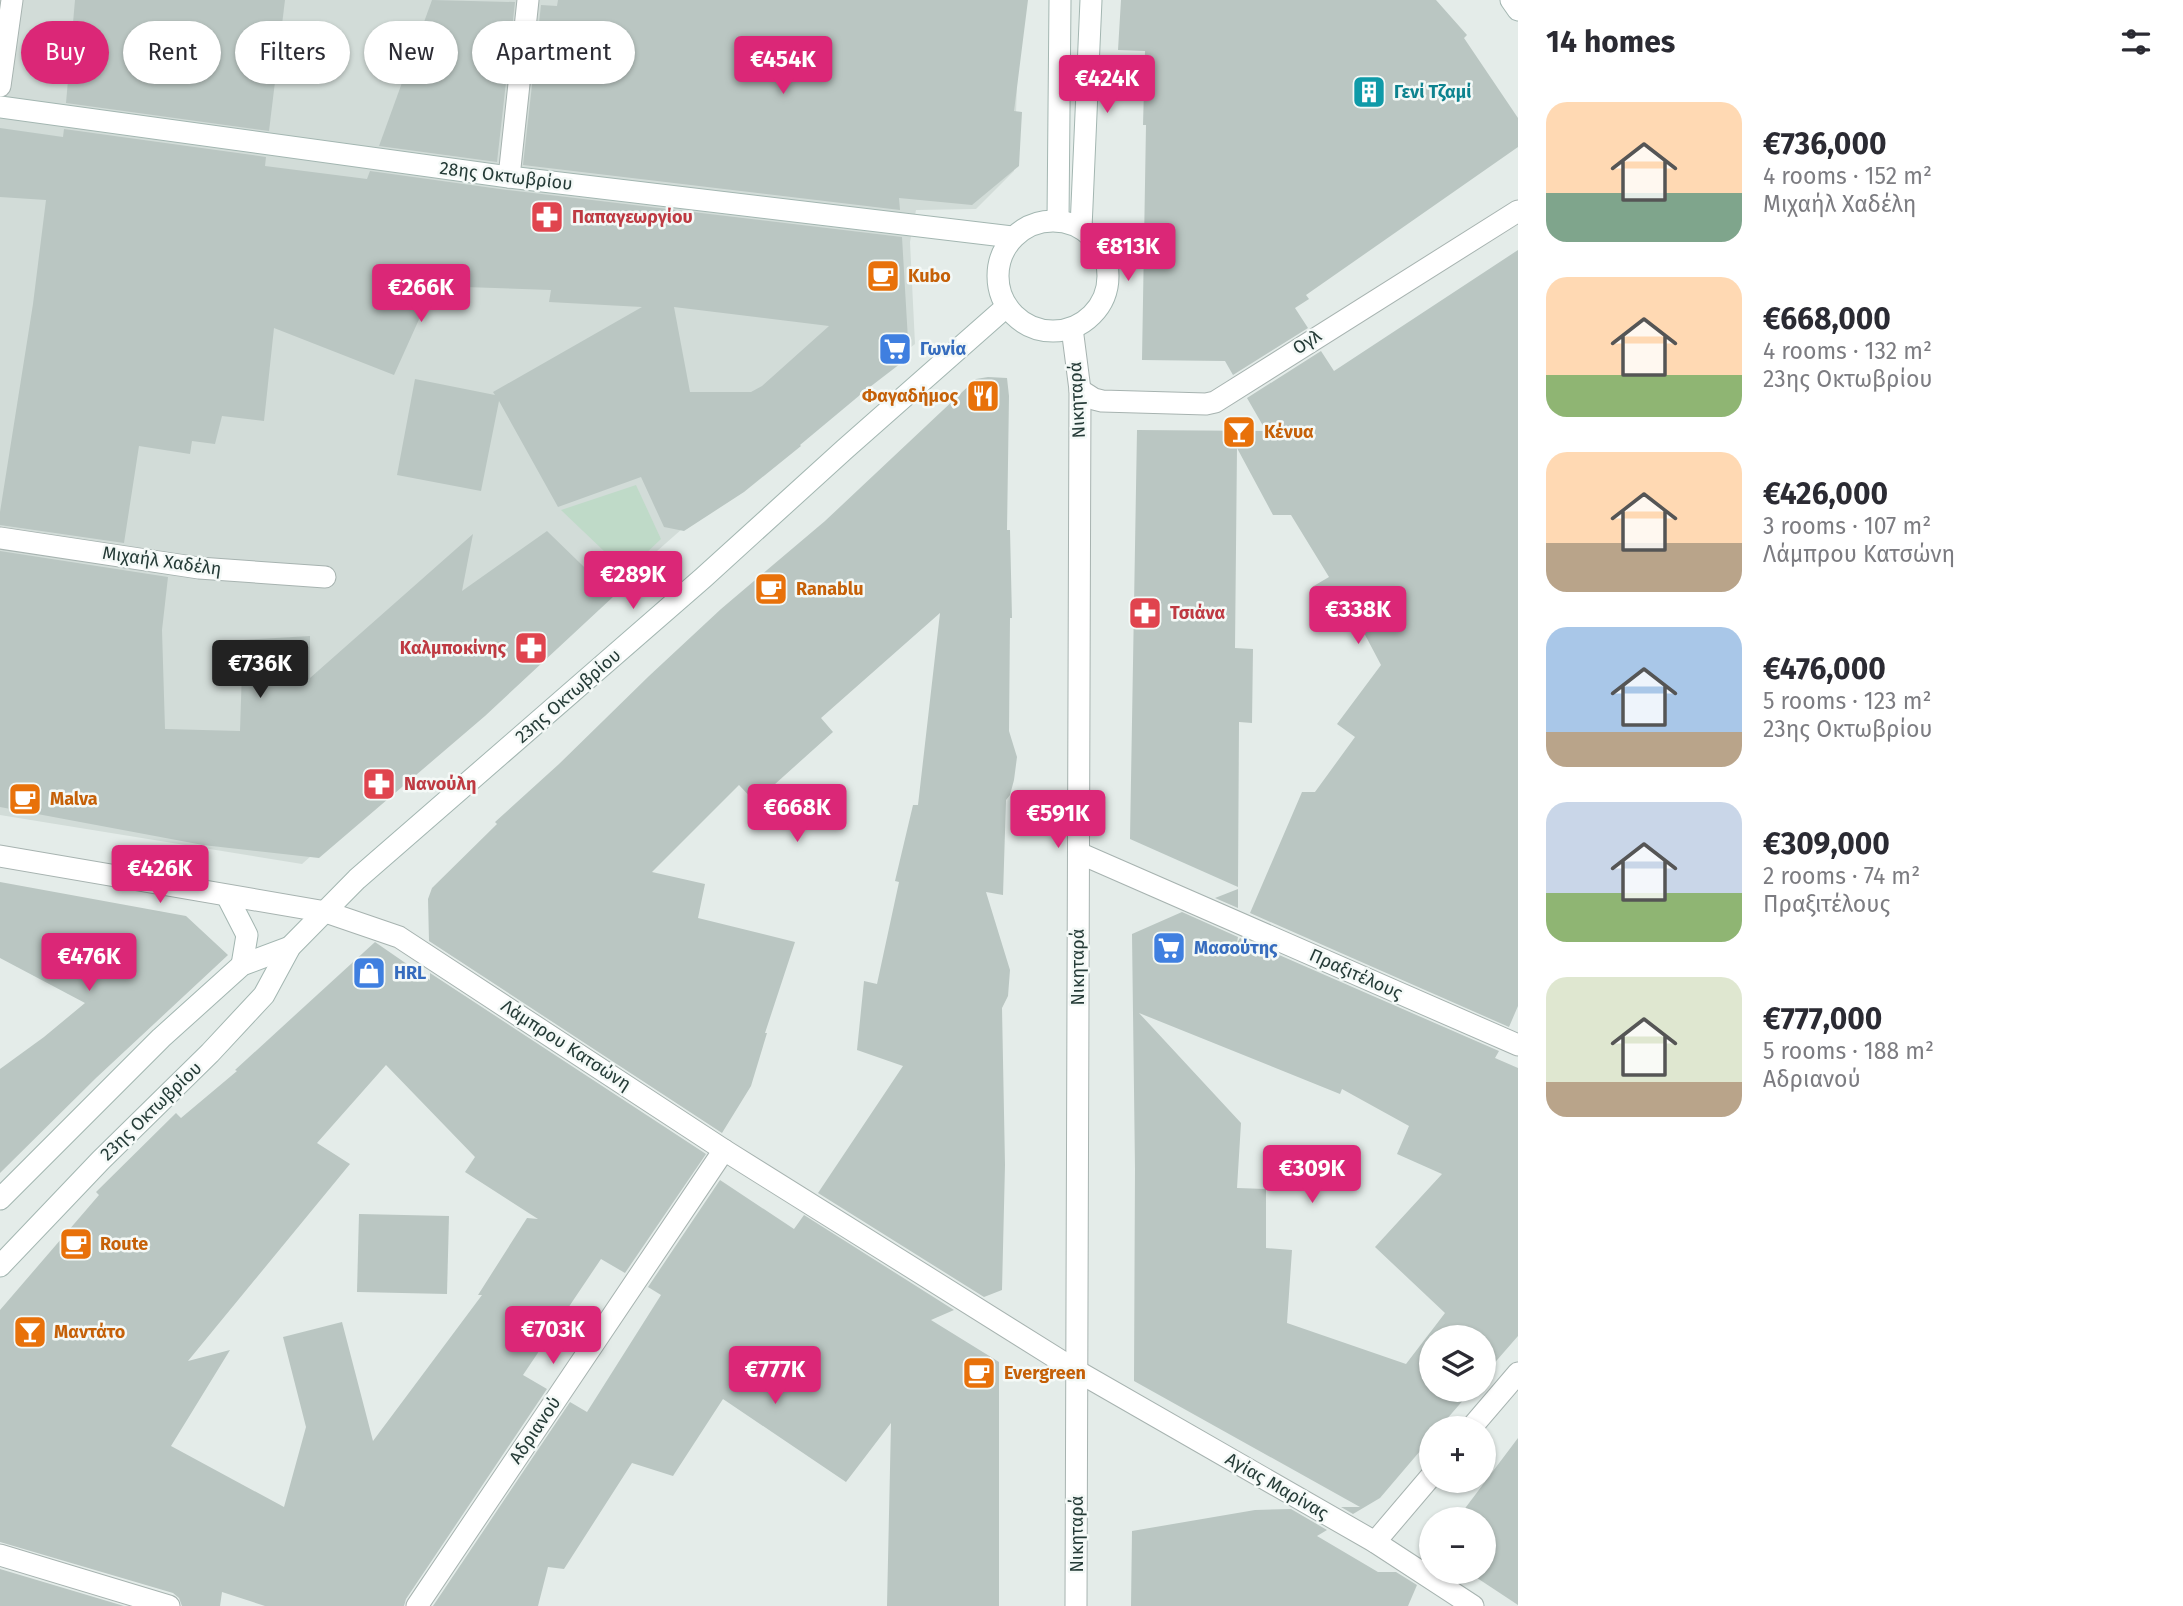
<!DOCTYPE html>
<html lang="en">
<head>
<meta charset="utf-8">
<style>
  :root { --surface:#fff; --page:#f7f7f7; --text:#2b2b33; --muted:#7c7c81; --accent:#db2777 }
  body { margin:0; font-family:"Fira Sans",sans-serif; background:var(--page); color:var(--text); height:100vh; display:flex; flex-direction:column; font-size:26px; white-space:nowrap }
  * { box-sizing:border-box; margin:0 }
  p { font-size:23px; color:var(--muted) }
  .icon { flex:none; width:38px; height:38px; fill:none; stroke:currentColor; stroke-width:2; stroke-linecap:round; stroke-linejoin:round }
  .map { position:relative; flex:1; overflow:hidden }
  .panel { display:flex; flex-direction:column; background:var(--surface); width:665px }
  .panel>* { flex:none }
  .hud { position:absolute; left:21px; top:21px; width:665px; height:63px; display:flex; gap:14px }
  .controls { position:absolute; left:1419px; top:1325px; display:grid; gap:14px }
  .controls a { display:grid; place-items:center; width:77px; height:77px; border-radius:50%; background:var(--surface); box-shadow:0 2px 5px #0004; font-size:35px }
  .price { position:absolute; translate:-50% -60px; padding:0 16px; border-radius:7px; background:var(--accent); color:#fff; font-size:23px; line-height:46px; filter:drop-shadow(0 2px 4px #0008) }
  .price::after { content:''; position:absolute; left:50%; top:42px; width:21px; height:16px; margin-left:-10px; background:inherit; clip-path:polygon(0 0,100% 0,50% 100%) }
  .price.current { background:#222; color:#fff }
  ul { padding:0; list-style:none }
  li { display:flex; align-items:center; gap:21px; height:175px; padding:0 28px }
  li span { display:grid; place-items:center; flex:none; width:196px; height:140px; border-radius:21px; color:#555 }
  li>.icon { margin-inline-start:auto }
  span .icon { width:84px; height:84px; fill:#fffc; stroke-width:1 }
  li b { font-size:30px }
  h2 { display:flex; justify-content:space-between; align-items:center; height:84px; padding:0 28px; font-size:30px }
  .tag { padding:0 24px; border-radius:32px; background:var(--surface); box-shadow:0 2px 5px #0004; font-size:24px; line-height:63px }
  .tag.current { background:var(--accent); color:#fff }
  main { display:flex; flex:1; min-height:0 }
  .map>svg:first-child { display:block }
  .built { fill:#d2dcd8 }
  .green { fill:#bfdac8 }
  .building { fill:#bac6c2; fill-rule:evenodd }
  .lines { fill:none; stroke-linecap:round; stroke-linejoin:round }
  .pedestrian-casing { stroke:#a7b3b0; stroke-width:23 }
  .minor-casing { stroke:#a7b3b0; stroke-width:23 }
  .tertiary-casing { stroke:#a7b3b0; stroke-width:23 }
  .secondary-casing { stroke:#a3b6b1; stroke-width:23 }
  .pedestrian { stroke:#fff; stroke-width:21 }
  .minor { stroke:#fff; stroke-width:21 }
  .tertiary { stroke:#fff; stroke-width:21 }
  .secondary { stroke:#fff; stroke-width:21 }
  .labels { text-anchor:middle; stroke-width:5; stroke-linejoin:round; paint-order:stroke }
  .culture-label { font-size:18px; font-weight:bold; fill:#0d838f; stroke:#f4f9f7; text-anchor:start }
  .street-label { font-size:18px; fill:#253b37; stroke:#f4f9f7 }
  .health-label { font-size:18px; font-weight:bold; fill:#be3a42; stroke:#f4f9f7; text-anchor:start }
  .food-label { font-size:18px; font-weight:bold; fill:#c56008; stroke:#f4f9f7; text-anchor:start }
  .shop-label { font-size:18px; font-weight:bold; fill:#366cbe; stroke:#f4f9f7; text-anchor:start }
</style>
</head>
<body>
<main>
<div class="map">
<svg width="1518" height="1606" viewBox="0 0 1518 1606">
  <rect width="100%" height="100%" fill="#e4ece9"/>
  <!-- built -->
  <polygon class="built" points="0,0 1020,0 1014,171 976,209 916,210 910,242 915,344 733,484 302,864 0,815"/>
  <!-- green -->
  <polygon class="green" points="636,485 661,539 626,572 561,510"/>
  <!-- building -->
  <g class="building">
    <polygon points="75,0 285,0 269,131 66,103"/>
    <polygon points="432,0 515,2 497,162 379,146"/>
    <polygon points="558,0 1028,0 1014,111 1022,112 1019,166 972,205 899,198 900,210 523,165 541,5 557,6"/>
    <polygon points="1121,0 1436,0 1467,35 1464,38 1518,118 1518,147 1306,295 1309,299 1295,308 1308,328 1233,375 1225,361 1142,360 1146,125 1143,125 1145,51 1118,50"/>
    <path d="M0,128L63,137L64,129L266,157L265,166L367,179L370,171L507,190L902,237L909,357L866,390L800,445L801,446L744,492L684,531L664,527L641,477L558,507L499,401L481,491L397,475L415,379L495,395L493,392L642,307L549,302L551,290L434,286L394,375L274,328L264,421L222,416L215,444L192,441L190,454L139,446L124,543L0,525V512L33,304L46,200L0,197ZM674,307L829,326L762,386L751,392H690Z"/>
    <polygon points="1518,250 1518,1006 1509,1027 1250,913 1302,792 1315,792 1355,737 1337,724 1381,665 1354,614 1333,626 1312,587 1329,577 1291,515 1273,515 1237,448 1235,648 1253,649 1252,723 1239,722 1238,887 1130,839 1137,430 1266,431 1247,398 1321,351 1334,371"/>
    <polygon points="988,377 1007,378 1009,396 1007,530 1010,530 1012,618 1010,618 1009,731 1017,757 1014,780 1010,795 1006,800 1003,895 986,892 1010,970 1008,996 1002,1008 1005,1165 1002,1290 984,1297 818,1193 903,1066 857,1050 864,981 877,984 899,882 895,881 913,805 918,805 940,613 821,718 833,732 755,802 739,785 652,872 705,884 698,918 795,942 765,1033 767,1033 751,1086 722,1133 429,941 428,899 432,888 497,824 495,822 559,764 649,676 721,609 825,521 976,379"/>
    <polygon points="547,531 614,596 485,716 319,858 203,845 0,807 0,551 168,577 162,630 165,729 240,731 243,640 310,636 310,678 473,534 462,591"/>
    <polygon points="0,882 186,916 228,955 96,1078 0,1173 0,1069 44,1037 85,1003 0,958"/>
    <polygon points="1238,889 1238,908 1215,898"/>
    <path d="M1182,912L1238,937L1237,943L1240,938L1499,1051L1495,1058L1518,1068V1336L1484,1375V1337H1432V1390H1472L1439,1428H1432V1437L1380,1498L1353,1514L1341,1507H1360L1134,1381L1135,1168L1132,934ZM1139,1013L1340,1094L1342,1089L1409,1126L1397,1154L1442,1174L1375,1247L1445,1313L1406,1364L1287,1323L1292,1250L1266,1248V1189L1237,1188L1241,1123Z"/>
    <path d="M375,942L430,980V973L706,1154L625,1273L601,1259L523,1375L547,1389L406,1599L404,1606H265L222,1592L220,1606H182L179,1598L173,1593L0,1542V1310L99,1195L96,1192L176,1113L181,1118L237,1071L235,1070ZM386,1065L475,1157L465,1172L538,1219L527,1218L478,1295H482L373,1441L342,1322L283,1337L306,1427L284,1507L171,1446L230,1350L188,1361L350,1164L317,1143Z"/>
    <polygon points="720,1180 794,1229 804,1215 954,1310 931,1320 999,1362 999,1606 887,1606 891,1423 846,1482 723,1399 673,1476 632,1463 564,1569 548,1567 538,1606 433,1606 570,1402 587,1412 661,1295 648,1287"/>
    <polygon points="359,1214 449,1216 447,1294 357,1292"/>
    <polygon points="1518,1438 1518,1605 1468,1572 1484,1572 1484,1519 1457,1519"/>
    <polygon points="1291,1509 1327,1530 1317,1536 1378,1572 1396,1572 1417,1585 1408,1606 1131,1606 1132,1531 1255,1510"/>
    <polygon points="0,1569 124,1606 0,1606"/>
  </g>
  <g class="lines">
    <defs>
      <g id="pedestrian">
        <polyline points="0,86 12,0"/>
        <polyline points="0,538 199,568 325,577"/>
      </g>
      <g id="minor">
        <polyline points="509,177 528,0"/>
        <polyline points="1080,390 1094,399 1102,401 1206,404 1215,402 1518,211"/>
        <polyline points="1079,853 1518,1045"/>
        <polyline points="0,856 326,912 399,937 724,1150 1077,1371 1375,1542 1473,1606"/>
        <polyline points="1471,1428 1518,1373"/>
        <polyline points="1375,1542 1432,1475"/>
        <polyline points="0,1555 169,1606"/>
        <polyline points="417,1606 724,1150"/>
      </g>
      <polyline id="tertiary" points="1072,328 1080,390 1076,1606"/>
      <g id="secondary">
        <polyline points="1511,0 1518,10"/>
        <polyline points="0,107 509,177 1012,237"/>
        <polyline points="1058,220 1060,0"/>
        <circle cx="1053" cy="276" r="55"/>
        <polyline points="1081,228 1091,0"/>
        <polyline points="227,896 247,935 242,965"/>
        <polyline points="0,1199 161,1038 242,965 290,947"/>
        <polyline points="0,1266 101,1160 210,1053 264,995 290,947 357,879 703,578 845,449 1006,307"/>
      </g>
    </defs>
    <!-- pedestrian casing -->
    <use href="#pedestrian" class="pedestrian-casing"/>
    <!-- minor casing -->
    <use href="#minor" class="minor-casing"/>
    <!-- tertiary casing -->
    <use href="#tertiary" class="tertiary-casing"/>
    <!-- secondary casing -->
    <use href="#secondary" class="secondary-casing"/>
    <!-- pedestrian -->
    <use href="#pedestrian" class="pedestrian"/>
    <!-- minor -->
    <use href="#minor" class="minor"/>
    <!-- tertiary -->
    <use href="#tertiary" class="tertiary"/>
    <!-- secondary -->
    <use href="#secondary" class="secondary"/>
  </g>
  <!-- icons -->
  <defs>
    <symbol id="building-square" viewBox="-11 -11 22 22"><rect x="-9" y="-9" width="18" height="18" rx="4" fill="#0f9aa8" stroke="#f4f9f7"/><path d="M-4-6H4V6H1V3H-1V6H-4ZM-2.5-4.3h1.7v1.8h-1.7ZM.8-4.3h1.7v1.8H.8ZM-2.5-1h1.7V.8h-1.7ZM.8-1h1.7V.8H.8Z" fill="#fff"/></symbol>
    <symbol id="pharmacy-square" viewBox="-11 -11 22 22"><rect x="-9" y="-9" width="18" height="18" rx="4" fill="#e0444e" stroke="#f4f9f7"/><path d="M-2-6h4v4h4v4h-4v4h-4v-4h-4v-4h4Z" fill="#fff"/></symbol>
    <symbol id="cafe-square" viewBox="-11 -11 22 22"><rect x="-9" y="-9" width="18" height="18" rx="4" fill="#e8710a" stroke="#f4f9f7"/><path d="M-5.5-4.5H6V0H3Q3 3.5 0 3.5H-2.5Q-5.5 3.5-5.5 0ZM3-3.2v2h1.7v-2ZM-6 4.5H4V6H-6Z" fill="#fff"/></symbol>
    <symbol id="supermarket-square" viewBox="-11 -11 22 22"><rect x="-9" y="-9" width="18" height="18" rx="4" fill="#3f7fe0" stroke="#f4f9f7"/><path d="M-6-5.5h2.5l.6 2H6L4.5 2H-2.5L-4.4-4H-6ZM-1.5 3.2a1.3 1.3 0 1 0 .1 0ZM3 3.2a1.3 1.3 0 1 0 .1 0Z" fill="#fff"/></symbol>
    <symbol id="restaurant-square" viewBox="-11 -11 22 22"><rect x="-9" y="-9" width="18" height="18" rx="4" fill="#e8710a" stroke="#f4f9f7"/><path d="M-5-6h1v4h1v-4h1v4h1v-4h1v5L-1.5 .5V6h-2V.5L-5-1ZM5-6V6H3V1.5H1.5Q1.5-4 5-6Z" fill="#fff"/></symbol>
    <symbol id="bar-square" viewBox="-11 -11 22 22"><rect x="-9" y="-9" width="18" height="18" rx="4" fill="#e8710a" stroke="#f4f9f7"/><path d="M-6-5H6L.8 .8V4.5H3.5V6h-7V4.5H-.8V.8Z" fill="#fff"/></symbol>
    <symbol id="shop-square" viewBox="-11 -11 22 22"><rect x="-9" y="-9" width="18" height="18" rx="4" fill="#3f7fe0" stroke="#f4f9f7"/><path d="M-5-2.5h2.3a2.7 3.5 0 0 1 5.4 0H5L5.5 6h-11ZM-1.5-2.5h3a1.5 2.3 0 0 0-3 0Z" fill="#fff"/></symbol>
  </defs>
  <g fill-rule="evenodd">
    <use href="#building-square" x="1350" y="73" width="38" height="38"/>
    <use href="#pharmacy-square" x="528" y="198" width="38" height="38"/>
    <use href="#cafe-square" x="864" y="257" width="38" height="38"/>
    <use href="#supermarket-square" x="876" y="330" width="38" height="38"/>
    <use href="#restaurant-square" x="964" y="377" width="38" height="38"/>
    <use href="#bar-square" x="1220" y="413" width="38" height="38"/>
    <use href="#cafe-square" x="752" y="570" width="38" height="38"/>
    <use href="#pharmacy-square" x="1126" y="594" width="38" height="38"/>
    <use href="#pharmacy-square" x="512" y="629" width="38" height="38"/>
    <use href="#pharmacy-square" x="360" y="765" width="38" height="38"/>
    <use href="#cafe-square" x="6" y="780" width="38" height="38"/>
    <use href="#supermarket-square" x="1150" y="929" width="38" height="38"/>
    <use href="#shop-square" x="350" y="954" width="38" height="38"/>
    <use href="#cafe-square" x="57" y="1225" width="38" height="38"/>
    <use href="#bar-square" x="11" y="1313" width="38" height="38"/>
    <use href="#cafe-square" x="960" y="1354" width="38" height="38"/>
  </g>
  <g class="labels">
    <!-- culture labels -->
    <g class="culture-label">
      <text x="1394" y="98">Γενί Τζαμί</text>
    </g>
    <!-- street labels -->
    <g class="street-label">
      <text transform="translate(506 176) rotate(7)" y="6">28ης Οκτωβρίου</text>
      <text transform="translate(1307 342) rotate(-33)" y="6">Ογλ</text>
      <text transform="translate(1077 400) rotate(-93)" y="6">Νικηταρά</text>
      <text transform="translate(162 561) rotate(8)" y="6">Μιχαήλ Χαδέλη</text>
      <text transform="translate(568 696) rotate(-41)" y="6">23ης Οκτωβρίου</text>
      <text transform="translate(1078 967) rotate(-90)" y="6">Νικηταρά</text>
      <text transform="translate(1356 974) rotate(24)" y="6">Πραξιτέλους</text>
      <text transform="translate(566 1045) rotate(33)" y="6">Λάμπρου Κατσώνη</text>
      <text transform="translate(151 1111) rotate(-44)" y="6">23ης Οκτωβρίου</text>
      <text transform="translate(535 1430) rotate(-56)" y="6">Αδριανού</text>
      <text transform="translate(1277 1486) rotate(30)" y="6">Αγίας Μαρίνας</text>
      <text transform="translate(1077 1534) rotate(-90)" y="6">Νικηταρά</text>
    </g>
    <!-- health labels -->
    <g class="health-label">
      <text x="572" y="223">Παπαγεωργίου</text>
      <text x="1170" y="619">Τσιάνα</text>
      <text x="506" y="654" text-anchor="end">Καλμποκίνης</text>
      <text x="404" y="790">Νανούλη</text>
    </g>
    <!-- food labels -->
    <g class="food-label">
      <text x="908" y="282">Kubo</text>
      <text x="958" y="402" text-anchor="end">Φαγαδήμος</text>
      <text x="1264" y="438">Κένυα</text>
      <text x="796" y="595">Ranablu</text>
      <text x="50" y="805">Malva</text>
      <text x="100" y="1250">Route</text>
      <text x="54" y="1338">Μαντάτο</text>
      <text x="1004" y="1379">Evergreen</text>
    </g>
    <!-- shop labels -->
    <g class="shop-label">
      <text x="920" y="355">Γωνία</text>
      <text x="1194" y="954">Μασούτης</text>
      <text x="394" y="979">HRL</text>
    </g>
  </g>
</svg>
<div class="controls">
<a><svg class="icon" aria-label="layers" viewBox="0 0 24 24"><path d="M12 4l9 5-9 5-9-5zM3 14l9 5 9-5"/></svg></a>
<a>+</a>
<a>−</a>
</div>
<b class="price" style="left:783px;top:96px">€454K</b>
<b class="price" style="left:1107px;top:115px">€424K</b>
<b class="price" style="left:1128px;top:283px">€813K</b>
<b class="price" style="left:421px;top:324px">€266K</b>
<b class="price" style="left:633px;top:611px">€289K</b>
<b class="price" style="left:1358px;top:646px">€338K</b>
<b class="price current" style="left:260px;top:700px">€736K</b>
<b class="price" style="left:797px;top:844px">€668K</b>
<b class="price" style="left:1058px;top:850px">€591K</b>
<b class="price" style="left:160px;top:905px">€426K</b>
<b class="price" style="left:89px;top:993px">€476K</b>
<b class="price" style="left:1312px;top:1205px">€309K</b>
<b class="price" style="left:553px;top:1366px">€703K</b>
<b class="price" style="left:775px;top:1406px">€777K</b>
<div class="hud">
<a class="tag current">Buy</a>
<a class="tag">Rent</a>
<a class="tag">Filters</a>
<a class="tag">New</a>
<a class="tag">Apartment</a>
</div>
</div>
<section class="panel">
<h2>14 homes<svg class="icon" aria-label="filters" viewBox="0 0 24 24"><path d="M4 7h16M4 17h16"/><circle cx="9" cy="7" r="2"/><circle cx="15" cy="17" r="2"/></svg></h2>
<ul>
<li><span style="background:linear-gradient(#ffd9b3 65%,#7fa58c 0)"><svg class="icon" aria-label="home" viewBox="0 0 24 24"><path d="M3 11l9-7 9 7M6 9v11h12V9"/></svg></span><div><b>€736,000</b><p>4 rooms · 152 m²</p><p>Μιχαήλ Χαδέλη</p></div></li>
<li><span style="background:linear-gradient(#ffd9b3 70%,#8fb573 0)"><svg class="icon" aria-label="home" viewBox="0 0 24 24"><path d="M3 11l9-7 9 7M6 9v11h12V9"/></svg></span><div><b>€668,000</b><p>4 rooms · 132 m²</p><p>23ης Οκτωβρίου</p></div></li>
<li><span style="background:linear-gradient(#ffd9b3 65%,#b9a48a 0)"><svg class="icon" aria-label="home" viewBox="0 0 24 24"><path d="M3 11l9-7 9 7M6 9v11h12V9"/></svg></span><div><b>€426,000</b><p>3 rooms · 107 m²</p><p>Λάμπρου Κατσώνη</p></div></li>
<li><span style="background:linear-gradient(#a9c7e8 75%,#b9a48a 0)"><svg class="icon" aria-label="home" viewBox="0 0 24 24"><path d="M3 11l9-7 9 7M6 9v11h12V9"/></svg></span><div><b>€476,000</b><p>5 rooms · 123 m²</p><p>23ης Οκτωβρίου</p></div></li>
<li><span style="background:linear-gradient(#c9d6e8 65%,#8fb573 0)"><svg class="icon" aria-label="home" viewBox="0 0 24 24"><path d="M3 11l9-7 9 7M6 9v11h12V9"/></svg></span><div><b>€309,000</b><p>2 rooms · 74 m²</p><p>Πραξιτέλους</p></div></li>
<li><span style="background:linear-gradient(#dfe7d0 75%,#b9a48a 0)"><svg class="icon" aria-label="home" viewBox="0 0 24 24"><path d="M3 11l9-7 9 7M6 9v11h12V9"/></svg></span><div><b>€777,000</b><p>5 rooms · 188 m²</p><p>Αδριανού</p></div></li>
</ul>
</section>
</main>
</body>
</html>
